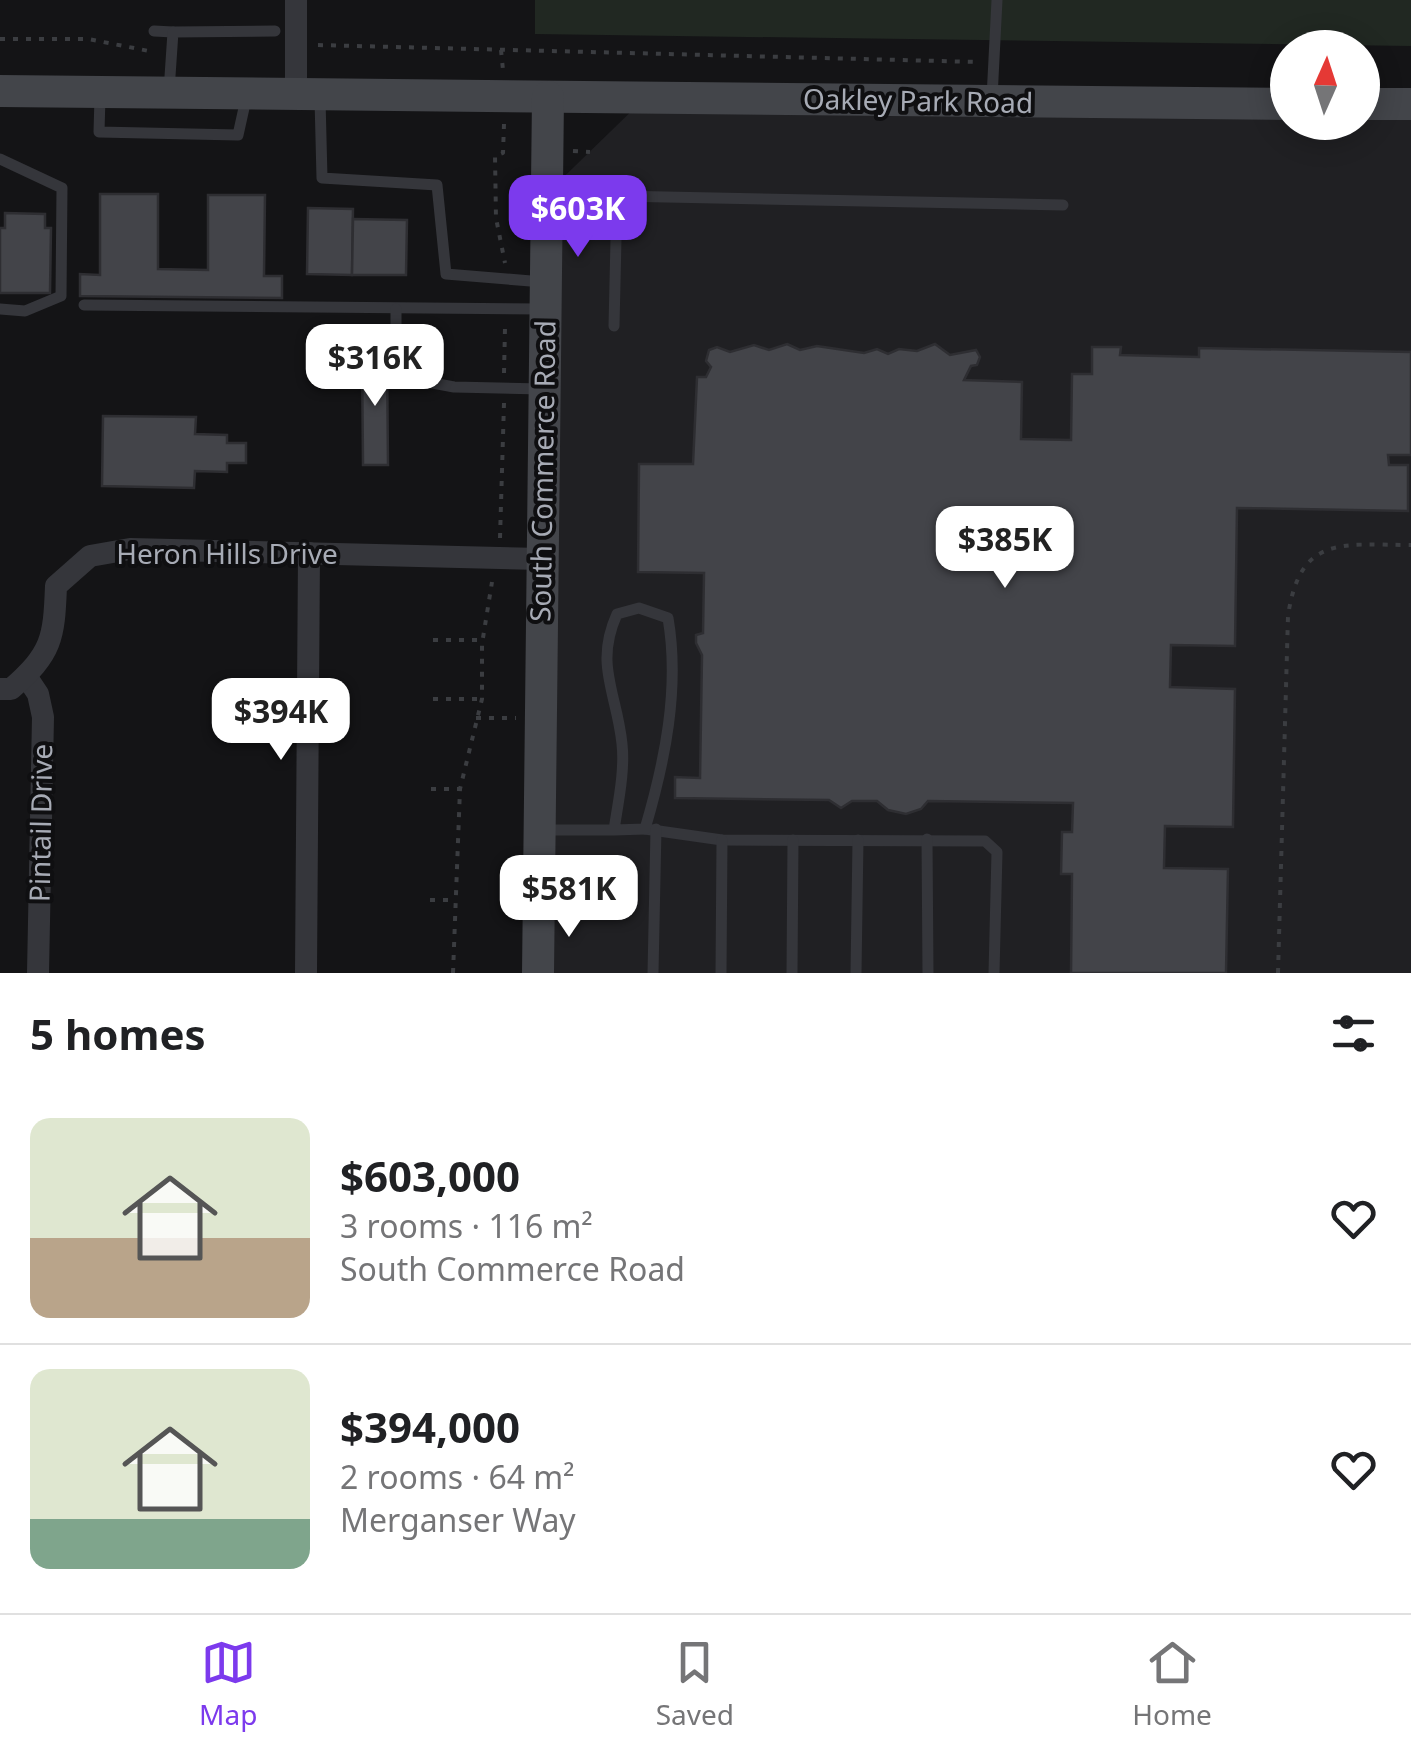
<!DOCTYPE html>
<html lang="en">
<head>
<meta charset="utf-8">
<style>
  :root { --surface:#fff; --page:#f2f2f2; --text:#202124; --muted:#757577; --line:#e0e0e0; --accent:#7c3aed }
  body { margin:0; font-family:"Noto Sans",sans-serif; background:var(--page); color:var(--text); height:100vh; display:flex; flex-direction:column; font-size:38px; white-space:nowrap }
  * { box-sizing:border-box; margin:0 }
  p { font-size:32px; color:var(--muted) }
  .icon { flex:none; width:55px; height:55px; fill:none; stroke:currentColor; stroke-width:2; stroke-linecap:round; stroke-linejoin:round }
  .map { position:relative; height:973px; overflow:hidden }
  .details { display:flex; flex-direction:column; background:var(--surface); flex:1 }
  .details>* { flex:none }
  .needle { width:65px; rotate:3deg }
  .fabs { position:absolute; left:1270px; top:30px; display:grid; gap:20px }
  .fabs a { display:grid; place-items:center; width:110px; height:110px; border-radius:50%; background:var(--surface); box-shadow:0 5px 25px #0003; font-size:50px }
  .price { position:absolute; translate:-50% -85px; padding:0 22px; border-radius:20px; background:#fff; color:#222; font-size:32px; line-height:65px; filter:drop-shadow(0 2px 5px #0008) }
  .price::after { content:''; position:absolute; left:50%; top:60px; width:30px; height:22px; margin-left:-15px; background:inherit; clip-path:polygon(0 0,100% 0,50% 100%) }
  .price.on { background:var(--accent); color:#fff }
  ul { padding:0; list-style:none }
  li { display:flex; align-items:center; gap:30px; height:250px; padding:0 30px }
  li+li { border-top:2px solid var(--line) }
  li span { display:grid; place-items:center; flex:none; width:280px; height:200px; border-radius:20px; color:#555 }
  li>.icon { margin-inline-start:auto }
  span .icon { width:120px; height:120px; fill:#fffc; stroke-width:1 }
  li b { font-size:42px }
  h2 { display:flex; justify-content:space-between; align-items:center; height:120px; padding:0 30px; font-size:42px }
  .dock { display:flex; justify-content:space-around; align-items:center; height:140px; border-top:2px solid var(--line); background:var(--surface); font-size:28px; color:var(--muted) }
  .dock a { display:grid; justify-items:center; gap:5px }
  .dock .on { color:var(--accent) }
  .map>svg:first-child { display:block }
  .built { fill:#202023 }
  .green { fill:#212822 }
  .building { fill:#434449; stroke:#2e2e32; stroke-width:2.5 }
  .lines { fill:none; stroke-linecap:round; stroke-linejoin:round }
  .path { stroke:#3b3d41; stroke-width:4; stroke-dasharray:5 8; stroke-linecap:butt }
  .lane { stroke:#35363b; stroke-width:11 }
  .street { stroke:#35363b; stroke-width:22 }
  .secondary { stroke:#43454a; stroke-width:32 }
  .labels { text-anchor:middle; stroke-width:8; stroke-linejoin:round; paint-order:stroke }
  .street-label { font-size:28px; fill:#a7abb5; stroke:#0f0f11 }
</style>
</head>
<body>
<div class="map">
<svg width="1411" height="973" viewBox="0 0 1411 973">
  <rect width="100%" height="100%" fill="#141416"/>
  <!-- built -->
  <polygon class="built" points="646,97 1287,106 1288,122 1362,122 1363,107 1411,108 1411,973 528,973 541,199"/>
  <!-- green -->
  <polygon class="green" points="535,0 1411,0 1411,46 535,34"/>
  <!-- building -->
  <g class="building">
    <polygon points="100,194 158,194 158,269 208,270 208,195 265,195 264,276 282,276 282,298 80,296 80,274 100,275"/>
    <polygon points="308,208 353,209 352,275 307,274"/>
    <polygon points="5,213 45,214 45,228 51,228 50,293 0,293 0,228 5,228"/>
    <polygon points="353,219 407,220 406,275 352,275"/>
    <polygon points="787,344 800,350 817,346 864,353 877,349 888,354 899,349 917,351 935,344 950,355 976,350 980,357 977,365 971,366 964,380 1022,382 1021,439 1071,440 1072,374 1092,374 1092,347 1121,347 1120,355 1199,357 1199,348 1411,352 1411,455 1388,455 1389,465 1408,465 1408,511 1237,508 1235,646 1171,645 1170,687 1235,689 1233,827 1165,826 1164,868 1228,869 1226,973 1071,973 1072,874 1061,874 1062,832 1072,832 1073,803 928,801 921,809 906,814 888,810 877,801 852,801 841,808 829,800 675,798 675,777 700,778 702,655 696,643 696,635 703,633 704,573 638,572 639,464 693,464 697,377 706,377 711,367 706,361 709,350 717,347 730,352 754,345 769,350"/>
    <polygon points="362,353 387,353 388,465 363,465"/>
    <polygon points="103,416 196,417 195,434 227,435 227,443 246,443 246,463 227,463 227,472 195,471 194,488 102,486"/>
  </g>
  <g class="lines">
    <!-- path -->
    <g class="path">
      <polyline points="0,39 88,39 154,52"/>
      <polyline points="318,45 978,62"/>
      <polyline points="501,50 503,70"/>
      <polyline points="504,124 503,153 495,156 496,218 505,263"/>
      <polyline points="573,151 590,152"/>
      <polyline points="504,373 505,328"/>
      <polyline points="500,538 504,403"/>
      <polyline points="433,640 482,640"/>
      <polyline points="433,699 482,699"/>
      <polyline points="476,718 516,718"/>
      <polyline points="431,789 460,789"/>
      <polyline points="430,900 454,900"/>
      <polyline points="453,973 460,789 482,699 482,644 492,582"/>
      <path d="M1278,973L1288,616C1300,534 1342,545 1411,545"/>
    </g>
    <!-- lane -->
    <g class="lane">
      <polyline points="154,31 173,32"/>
      <polyline points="169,91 173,32 275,31"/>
      <polyline points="100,97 99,132 238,135 246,99"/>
      <polyline points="992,98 997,0"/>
      <polyline points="320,99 322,178 437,185 446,274 543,282"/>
      <polyline points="0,159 62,188 61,296 25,311 0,309"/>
      <polyline points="84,305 542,309"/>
      <polyline points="396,309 396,343 411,379 454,387 542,389"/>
      <polyline points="614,326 617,196 1063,205"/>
      <polyline points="645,829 722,840 985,841 997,852 994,973"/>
      <path d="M543,830H614C618,803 625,771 622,744C617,693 594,665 617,614L639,608L668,618C680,688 665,761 645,829L614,830"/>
      <polyline points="927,839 928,973"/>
      <polyline points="653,973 656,829"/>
      <polyline points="721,973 722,840"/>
      <polyline points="792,973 793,840"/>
      <polyline points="856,973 858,840"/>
    </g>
    <!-- street -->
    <g class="street">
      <polyline points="296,0 296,93"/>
      <polyline points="26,676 38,694 43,717 38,973"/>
      <path d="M0,689H11C52,653 54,639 56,586L90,556L130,549L541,559"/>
      <polyline points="306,973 309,553"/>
    </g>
    <!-- secondary -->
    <g class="secondary">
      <polyline points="0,91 1288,104"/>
      <polyline points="1362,104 1411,104"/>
      <polyline points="538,973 548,97"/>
    </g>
  </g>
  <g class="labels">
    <!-- street labels -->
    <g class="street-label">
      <text transform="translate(918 101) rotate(1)" y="10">Oakley Park Road</text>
      <text transform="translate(543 471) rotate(-89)" y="10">South Commerce Road</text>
      <text x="227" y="564">Heron Hills Drive</text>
      <text transform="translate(41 823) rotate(-89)" y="10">Pintail Drive</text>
    </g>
  </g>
</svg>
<div class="fabs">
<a><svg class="needle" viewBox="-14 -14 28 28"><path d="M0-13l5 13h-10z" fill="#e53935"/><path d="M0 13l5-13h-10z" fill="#757577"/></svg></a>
</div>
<b class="price on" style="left:578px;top:260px">$603K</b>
<b class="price" style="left:375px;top:409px">$316K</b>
<b class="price" style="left:1005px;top:591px">$385K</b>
<b class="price" style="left:281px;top:763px">$394K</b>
<b class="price" style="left:569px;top:940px">$581K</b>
</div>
<section class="details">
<h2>5 homes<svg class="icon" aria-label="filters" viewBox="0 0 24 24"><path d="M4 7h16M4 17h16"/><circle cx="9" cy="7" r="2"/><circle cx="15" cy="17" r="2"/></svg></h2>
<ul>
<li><span style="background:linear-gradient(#dfe7d0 60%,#b9a48a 0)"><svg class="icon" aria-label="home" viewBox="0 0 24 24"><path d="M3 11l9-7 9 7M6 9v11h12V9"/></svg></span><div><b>$603,000</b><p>3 rooms · 116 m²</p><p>South Commerce Road</p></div><svg class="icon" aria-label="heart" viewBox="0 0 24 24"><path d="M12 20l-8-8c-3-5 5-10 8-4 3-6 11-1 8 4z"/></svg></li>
<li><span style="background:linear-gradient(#dfe7d0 75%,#7fa58c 0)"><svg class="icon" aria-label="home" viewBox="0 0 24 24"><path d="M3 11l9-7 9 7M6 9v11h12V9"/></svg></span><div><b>$394,000</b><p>2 rooms · 64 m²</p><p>Merganser Way</p></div><svg class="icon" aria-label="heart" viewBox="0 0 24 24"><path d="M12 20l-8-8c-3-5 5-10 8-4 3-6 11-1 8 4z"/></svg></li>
</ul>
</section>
<nav class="dock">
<a class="on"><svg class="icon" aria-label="map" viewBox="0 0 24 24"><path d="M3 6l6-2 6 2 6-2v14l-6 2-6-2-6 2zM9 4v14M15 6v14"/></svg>Map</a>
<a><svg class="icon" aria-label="saved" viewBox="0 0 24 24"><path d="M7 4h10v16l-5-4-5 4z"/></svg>Saved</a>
<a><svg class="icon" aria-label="home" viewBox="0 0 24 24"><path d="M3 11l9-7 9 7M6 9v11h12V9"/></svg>Home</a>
</nav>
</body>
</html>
